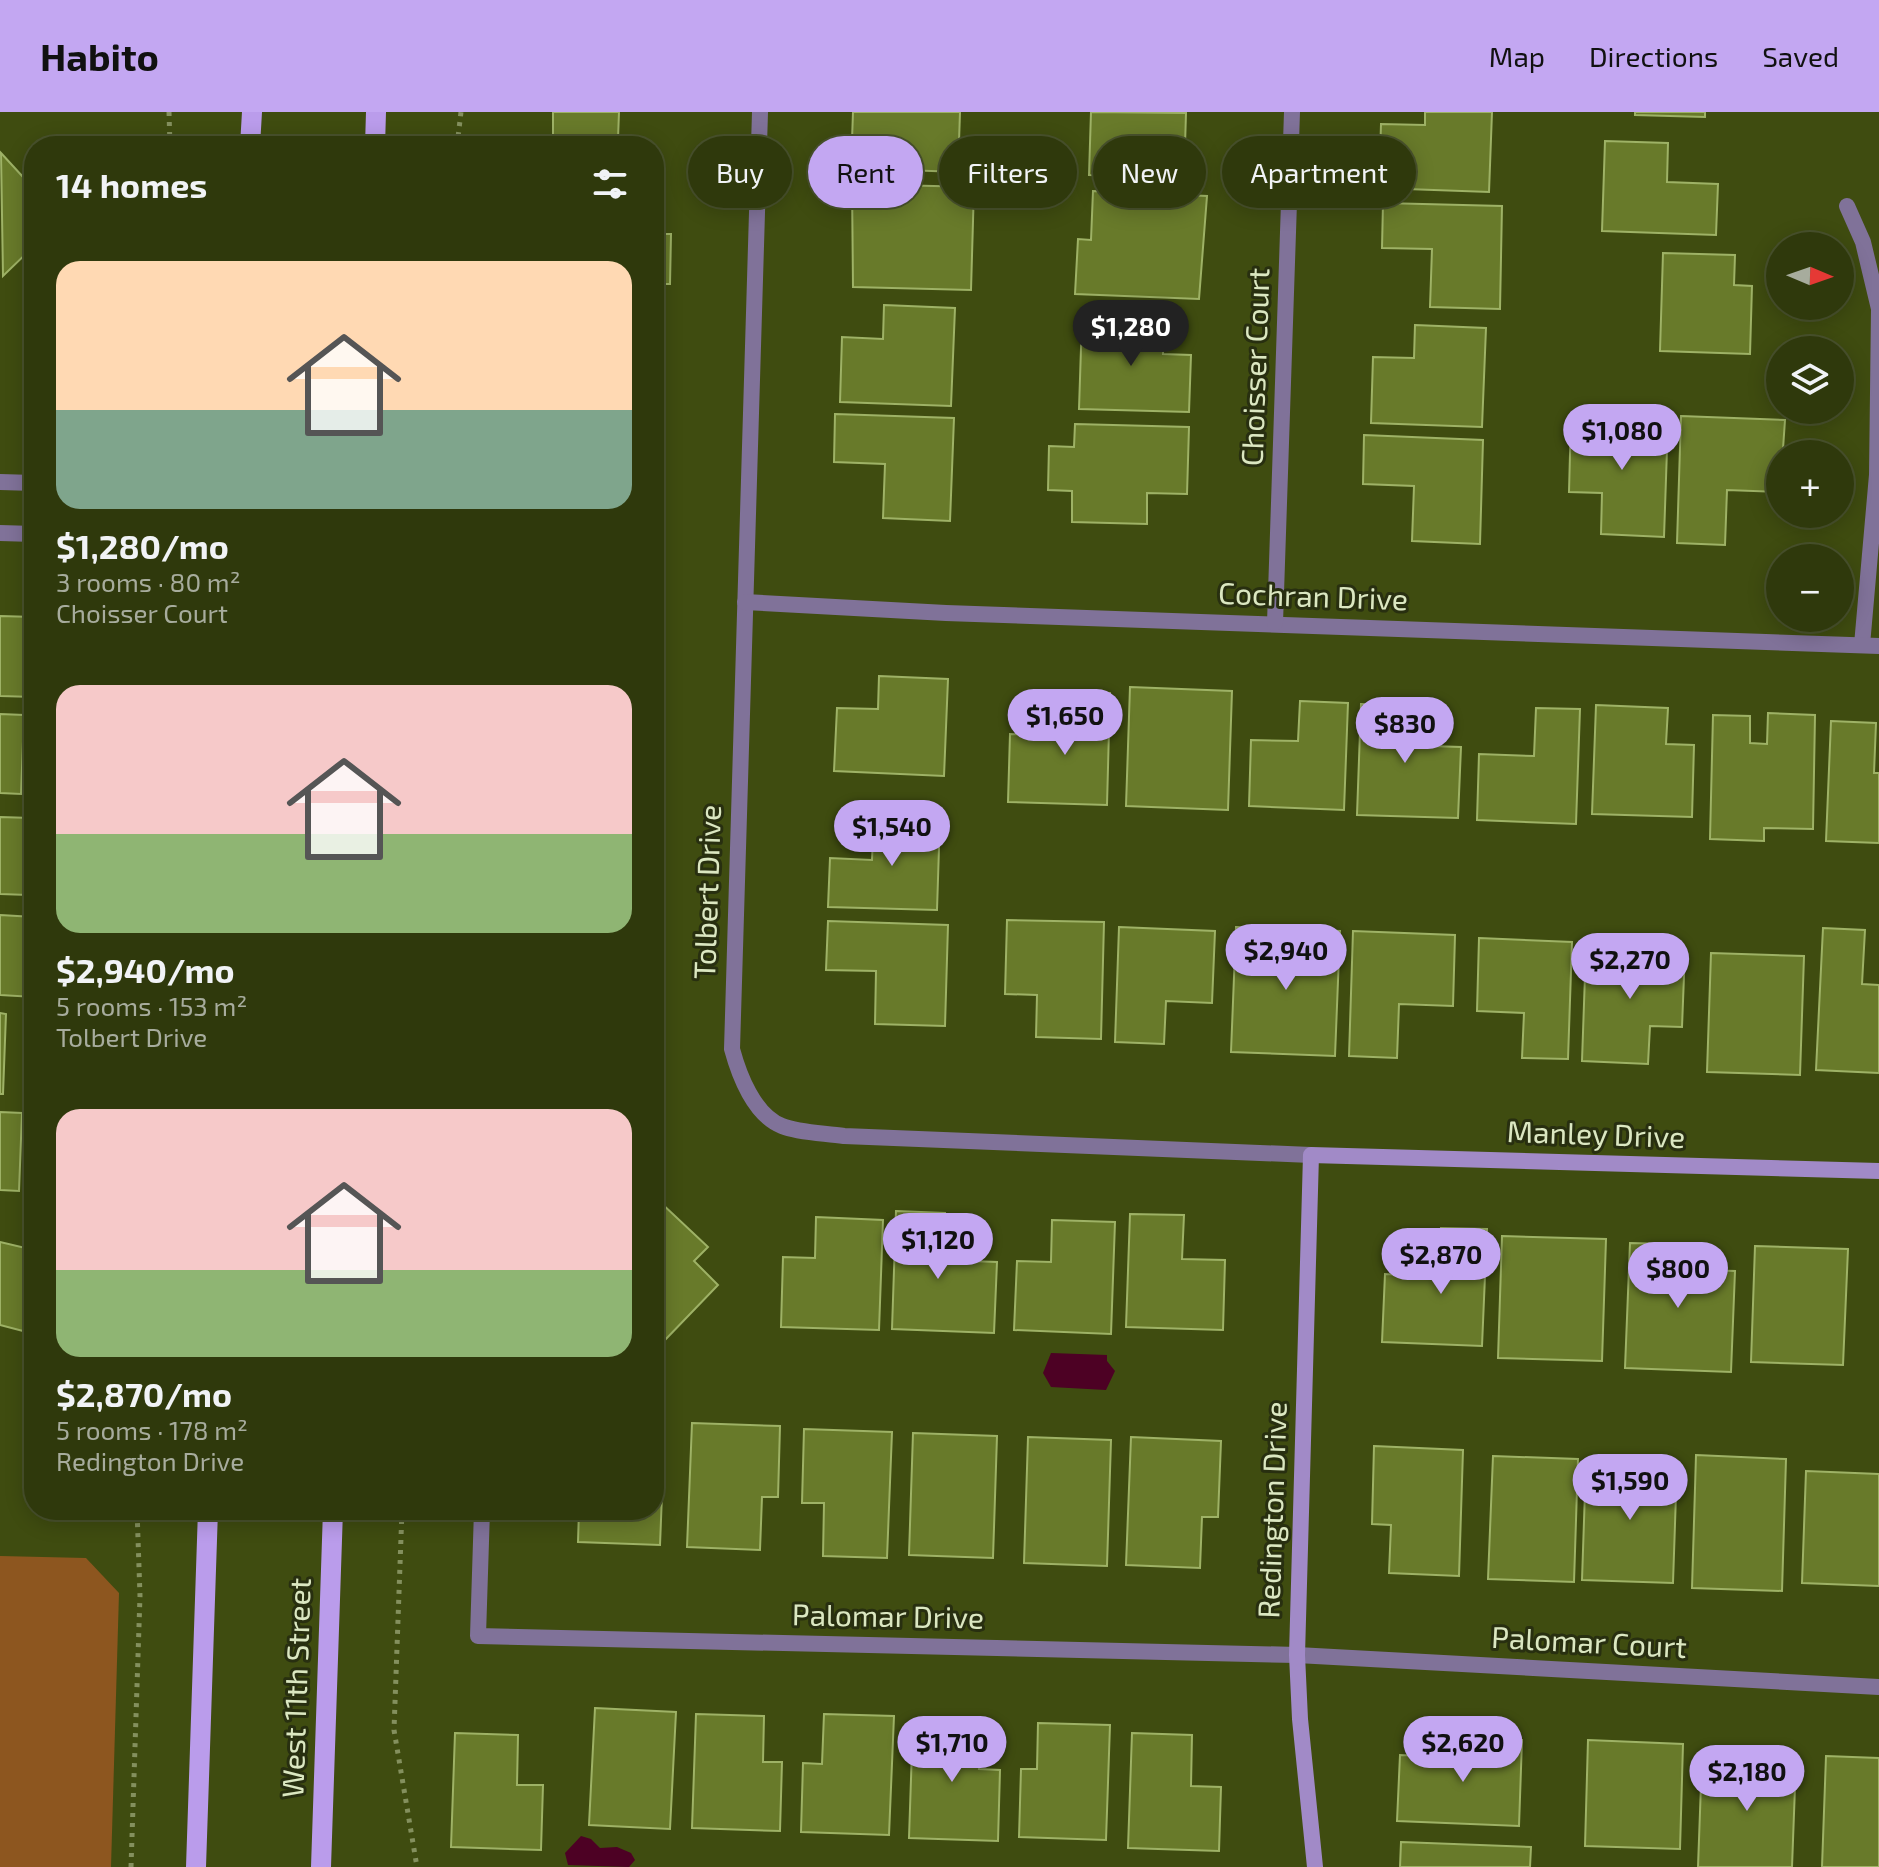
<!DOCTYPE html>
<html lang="en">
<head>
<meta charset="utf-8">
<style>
  :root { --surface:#2f390c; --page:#3b441a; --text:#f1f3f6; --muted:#a7ac9d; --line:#4a532d; --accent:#c3a7f2 }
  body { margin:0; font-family:"Exo 2",sans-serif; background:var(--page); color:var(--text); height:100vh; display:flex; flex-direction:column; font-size:30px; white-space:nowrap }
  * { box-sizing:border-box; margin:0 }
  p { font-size:26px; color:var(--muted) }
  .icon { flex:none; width:44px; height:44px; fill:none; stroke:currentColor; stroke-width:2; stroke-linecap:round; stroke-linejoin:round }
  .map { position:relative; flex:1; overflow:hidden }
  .details { position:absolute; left:24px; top:24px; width:640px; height:1384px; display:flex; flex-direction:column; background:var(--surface); border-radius:32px; box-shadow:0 4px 20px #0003,0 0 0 2px var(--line) }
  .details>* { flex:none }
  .guide { position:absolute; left:688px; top:24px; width:760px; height:72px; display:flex; gap:16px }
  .needle { width:52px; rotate:92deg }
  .buttons { position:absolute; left:1766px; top:120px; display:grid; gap:16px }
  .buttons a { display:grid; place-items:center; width:88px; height:88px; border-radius:50%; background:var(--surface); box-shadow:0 4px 20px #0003,0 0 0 2px var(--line); font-size:40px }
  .price { position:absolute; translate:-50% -68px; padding:0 18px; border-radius:28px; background:var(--accent); color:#111; font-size:26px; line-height:52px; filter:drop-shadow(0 2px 4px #0008) }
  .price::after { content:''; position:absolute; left:50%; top:48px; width:24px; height:18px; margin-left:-12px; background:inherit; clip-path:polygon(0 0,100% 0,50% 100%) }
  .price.active { background:#222; color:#fff }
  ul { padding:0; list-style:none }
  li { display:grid; align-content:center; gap:16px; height:424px; padding:0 32px }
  li span { display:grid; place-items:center; height:248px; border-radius:24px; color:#555 }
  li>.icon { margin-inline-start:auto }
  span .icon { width:144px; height:144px; fill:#fffc; stroke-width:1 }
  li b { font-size:34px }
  h2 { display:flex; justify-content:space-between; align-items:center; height:96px; padding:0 32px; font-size:34px }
  .pill { padding:0 28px; border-radius:36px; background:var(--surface); box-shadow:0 4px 20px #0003,0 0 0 2px var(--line); font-size:28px; line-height:72px }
  .pill.active { background:var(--accent); color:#111 }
  header { display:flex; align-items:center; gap:48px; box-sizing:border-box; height:112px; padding:0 40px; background:var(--accent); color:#111 }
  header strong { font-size:38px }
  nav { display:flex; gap:44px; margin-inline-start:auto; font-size:28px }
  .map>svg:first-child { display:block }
  .green { fill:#8d561f }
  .water { fill:#4d0124 }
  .building { fill:#687a2a; stroke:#9eb266; stroke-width:2 }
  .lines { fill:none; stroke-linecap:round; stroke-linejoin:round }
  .path { stroke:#84905e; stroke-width:5; stroke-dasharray:4 6; stroke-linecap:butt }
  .street { stroke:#807299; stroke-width:16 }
  .secondary { stroke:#a18ac7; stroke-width:16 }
  .primary { stroke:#ba9ceb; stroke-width:20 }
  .labels { text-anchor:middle; stroke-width:6; stroke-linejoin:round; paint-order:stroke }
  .street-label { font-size:30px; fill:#dbe7c1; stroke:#282f10 }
</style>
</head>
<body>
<header>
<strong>Habito</strong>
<nav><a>Map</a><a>Directions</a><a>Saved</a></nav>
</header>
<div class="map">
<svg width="1879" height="1755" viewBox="0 0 1879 1755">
  <rect width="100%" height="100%" fill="#3f4c10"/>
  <!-- green -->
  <polygon class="green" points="0,1444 86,1446 119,1481 111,1755 0,1755"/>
  <!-- water -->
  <g class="water">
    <polygon points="1051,1241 1107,1243 1107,1249 1115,1259 1106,1278 1051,1275 1043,1261"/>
    <polygon points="581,1724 591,1727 600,1736 617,1735 631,1741 635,1748 629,1755 568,1753 565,1741"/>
  </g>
  <!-- building -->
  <g class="building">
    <polygon points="553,0 619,0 618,27 553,26"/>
    <polygon points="853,0 960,0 958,60 851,56"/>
    <polygon points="1091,0 1186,1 1184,66 1089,63"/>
    <polygon points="1425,0 1492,0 1489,80 1379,76 1381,12 1425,13"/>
    <polygon points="1635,0 1705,0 1705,5 1635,3"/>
    <polygon points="1605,29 1668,31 1667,70 1718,72 1716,123 1602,119"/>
    <polygon points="1,41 34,77 34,134 3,164"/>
    <polygon points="852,72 974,75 971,178 853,175"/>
    <polygon points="1093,79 1207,84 1199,187 1075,182 1078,127 1091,128"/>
    <polygon points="1383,91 1502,94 1500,197 1430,195 1432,137 1382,136"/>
    <polygon points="654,122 671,122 670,172 654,172"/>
    <polygon points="1663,141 1735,143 1734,173 1752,174 1750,242 1660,239"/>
    <polygon points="654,184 660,184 658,248 654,247"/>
    <polygon points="884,193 955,196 951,294 840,290 842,225 883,227"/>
    <polygon points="1082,206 1164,209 1163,242 1191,243 1189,300 1079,297"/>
    <polygon points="1415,213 1486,216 1482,315 1371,311 1373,245 1414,246"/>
    <polygon points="835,302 954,306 950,409 883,406 885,352 834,350"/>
    <polygon points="1681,304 1785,308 1780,380 1727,378 1725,433 1677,431"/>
    <polygon points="1571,305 1668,308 1664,425 1601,422 1602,381 1569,380"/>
    <polygon points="1075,312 1189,315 1187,382 1147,381 1147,412 1072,410 1072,379 1048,378 1049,334 1074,335"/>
    <polygon points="1364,323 1483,328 1480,432 1412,429 1414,374 1363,372"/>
    <polygon points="0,504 34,505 34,585 0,584"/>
    <polygon points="879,564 948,567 944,664 834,659 837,596 878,597"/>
    <polygon points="1130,575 1232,579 1228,698 1126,694"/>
    <polygon points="1064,580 1110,581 1107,693 1008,690 1010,622 1063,624"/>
    <polygon points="1300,589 1348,591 1344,698 1249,694 1251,628 1298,629"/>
    <polygon points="1361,592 1431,595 1430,634 1461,635 1458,706 1357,703"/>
    <polygon points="1596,593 1668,596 1666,632 1694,633 1692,705 1592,702"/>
    <polygon points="1536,596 1580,597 1576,712 1477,708 1479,642 1534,644"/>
    <polygon points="1768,601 1815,603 1813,717 1764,716 1764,729 1710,727 1713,603 1750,604 1750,631 1767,632"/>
    <polygon points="0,602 24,603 21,682 0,681"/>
    <polygon points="1831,609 1876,611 1874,661 1879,661 1879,731 1826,729"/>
    <polygon points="874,703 940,705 937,798 828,795 830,746 872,748"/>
    <polygon points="0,705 31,706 28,783 0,782"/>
    <polygon points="0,803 34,805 34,885 0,883"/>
    <polygon points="1007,808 1104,810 1101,927 1036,925 1037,883 1005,882"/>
    <polygon points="828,809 948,813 945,914 875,912 876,859 826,858"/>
    <polygon points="1119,815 1215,819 1212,891 1166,889 1164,932 1115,930"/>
    <polygon points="1236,815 1340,819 1335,944 1231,940"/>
    <polygon points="1823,816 1865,818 1862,872 1879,873 1879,961 1816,958"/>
    <polygon points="1353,819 1455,823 1453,894 1399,892 1397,946 1349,944"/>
    <polygon points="1479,826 1572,830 1568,947 1522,946 1524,901 1477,899"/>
    <polygon points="1586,835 1685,838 1682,915 1650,914 1648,952 1582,949"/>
    <polygon points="1711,841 1804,844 1800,963 1707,960"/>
    <polygon points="0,901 6,902 3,982 0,982"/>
    <polygon points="0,1000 22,1001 19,1079 0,1078"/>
    <polygon points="659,1089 708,1135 694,1149 718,1173 664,1229 654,1219 654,1094"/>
    <polygon points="896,1099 945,1101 943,1148 997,1150 994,1221 892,1217"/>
    <polygon points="1130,1102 1184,1103 1182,1147 1225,1148 1223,1218 1126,1215"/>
    <polygon points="816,1105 883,1108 879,1218 781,1215 783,1145 815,1146"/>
    <polygon points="1052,1108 1115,1110 1111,1222 1014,1218 1017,1149 1051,1150"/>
    <polygon points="1441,1116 1487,1117 1482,1234 1382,1230 1385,1162 1439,1165"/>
    <polygon points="1502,1124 1606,1127 1602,1249 1498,1246"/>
    <polygon points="0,1130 34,1138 34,1174 23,1219 0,1213"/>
    <polygon points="1630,1131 1704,1133 1703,1158 1735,1159 1731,1260 1625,1256"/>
    <polygon points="1755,1134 1848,1137 1843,1253 1751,1250"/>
    <polygon points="654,1307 665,1307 660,1433 578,1430 579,1398 654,1398"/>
    <polygon points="692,1311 780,1314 778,1385 762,1385 760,1438 687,1435"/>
    <polygon points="804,1317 892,1320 887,1446 823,1444 824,1391 802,1391"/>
    <polygon points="913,1321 997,1324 993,1446 909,1443"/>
    <polygon points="1028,1325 1111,1328 1107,1454 1024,1451"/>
    <polygon points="1131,1325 1221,1329 1218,1405 1202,1405 1200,1456 1126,1453"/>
    <polygon points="1374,1334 1463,1338 1459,1464 1389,1461 1391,1413 1372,1412"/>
    <polygon points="1696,1343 1786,1347 1782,1479 1692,1476"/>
    <polygon points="1493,1344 1578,1347 1574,1470 1488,1467"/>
    <polygon points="1586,1350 1677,1353 1673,1471 1582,1468"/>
    <polygon points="1806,1359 1879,1362 1879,1474 1802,1471"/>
    <polygon points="595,1596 676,1600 670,1717 589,1713"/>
    <polygon points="696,1602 764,1604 763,1650 782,1650 780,1719 692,1716"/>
    <polygon points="824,1602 894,1604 889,1723 801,1720 803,1651 822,1652"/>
    <polygon points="913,1608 981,1610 979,1657 1000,1658 998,1729 909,1726"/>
    <polygon points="1038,1611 1110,1613 1106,1728 1019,1725 1021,1657 1037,1657"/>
    <polygon points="455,1621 518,1623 517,1673 543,1673 541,1738 451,1735"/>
    <polygon points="1132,1621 1192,1623 1191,1674 1221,1675 1219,1739 1128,1736"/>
    <polygon points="1450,1625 1522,1628 1519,1714 1397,1709 1400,1643 1449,1645"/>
    <polygon points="1588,1628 1683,1632 1680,1737 1585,1734"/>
    <polygon points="1826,1644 1879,1646 1879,1755 1822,1755"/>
    <polygon points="1702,1645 1796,1648 1792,1755 1698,1755"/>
    <polygon points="1401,1730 1531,1735 1530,1755 1400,1755"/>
  </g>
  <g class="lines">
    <!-- path -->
    <g class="path">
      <polyline points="169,0 170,34"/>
      <polyline points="457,34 461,0"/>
      <polyline points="402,1398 394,1618 417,1755"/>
      <polyline points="131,1755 140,1484 137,1398"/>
    </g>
    <!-- street -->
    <g class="street">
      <path d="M760,0L732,937C739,963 754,1003 782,1014C799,1021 825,1021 844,1024L1311,1043"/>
      <polyline points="1847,94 1863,130 1879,197 1877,363 1862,533"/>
      <polyline points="0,370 34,371"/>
      <polyline points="0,421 34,422"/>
      <polyline points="745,490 946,501 1879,534"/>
      <polyline points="1275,511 1292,0"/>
      <polyline points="482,1398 478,1524 1297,1543 1879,1575"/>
    </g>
    <!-- secondary -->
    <polyline class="secondary" points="1315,1755 1300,1607 1297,1543 1311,1043 1879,1059"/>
    <!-- primary -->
    <g class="primary">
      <polyline points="250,34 252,0"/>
      <polyline points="375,34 376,0"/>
      <polyline points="196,1755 208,1398"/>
      <polyline points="321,1755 333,1398"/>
    </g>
  </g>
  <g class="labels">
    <!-- street labels -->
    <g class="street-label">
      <text transform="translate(1256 255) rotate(-88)" y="10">Choisser Court</text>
      <text transform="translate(1313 485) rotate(2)" y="10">Cochran Drive</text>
      <text transform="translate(708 780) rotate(-88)" y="10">Tolbert Drive</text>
      <text transform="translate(1596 1023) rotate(2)" y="10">Manley Drive</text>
      <text transform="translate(1273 1398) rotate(-88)" y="10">Redington Drive</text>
      <text transform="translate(888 1505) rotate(1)" y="10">Palomar Drive</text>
      <text transform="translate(1589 1531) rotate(3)" y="10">Palomar Court</text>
      <text transform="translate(297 1576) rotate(-88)" y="10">West 11th Street</text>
    </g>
  </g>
</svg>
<div class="buttons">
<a><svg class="needle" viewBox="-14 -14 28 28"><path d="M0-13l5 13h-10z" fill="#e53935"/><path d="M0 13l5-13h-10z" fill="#a7ac9d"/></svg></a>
<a><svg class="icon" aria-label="layers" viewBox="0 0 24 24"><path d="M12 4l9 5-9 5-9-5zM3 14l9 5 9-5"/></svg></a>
<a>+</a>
<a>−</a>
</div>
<b class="price active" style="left:1131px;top:256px">$1,280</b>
<b class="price" style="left:1622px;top:360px">$1,080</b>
<b class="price" style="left:1065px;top:645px">$1,650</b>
<b class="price" style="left:1405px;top:653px">$830</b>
<b class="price" style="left:892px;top:756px">$1,540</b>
<b class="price" style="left:1286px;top:880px">$2,940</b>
<b class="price" style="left:1630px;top:889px">$2,270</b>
<b class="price" style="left:938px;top:1169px">$1,120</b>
<b class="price" style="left:1441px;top:1184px">$2,870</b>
<b class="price" style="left:1678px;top:1198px">$800</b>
<b class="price" style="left:1630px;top:1410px">$1,590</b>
<b class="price" style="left:952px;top:1672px">$1,710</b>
<b class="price" style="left:1463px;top:1672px">$2,620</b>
<b class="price" style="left:1747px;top:1701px">$2,180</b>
<div class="guide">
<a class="pill">Buy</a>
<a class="pill active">Rent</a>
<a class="pill">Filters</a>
<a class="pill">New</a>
<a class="pill">Apartment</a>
</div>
<section class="details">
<h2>14 homes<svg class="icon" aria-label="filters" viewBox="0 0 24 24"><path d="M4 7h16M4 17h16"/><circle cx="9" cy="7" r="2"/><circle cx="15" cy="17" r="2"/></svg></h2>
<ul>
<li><span style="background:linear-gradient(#ffd9b3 60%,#7fa58c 0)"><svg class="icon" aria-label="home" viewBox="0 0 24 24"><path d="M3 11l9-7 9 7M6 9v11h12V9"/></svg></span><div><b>$1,280/mo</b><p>3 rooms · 80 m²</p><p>Choisser Court</p></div></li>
<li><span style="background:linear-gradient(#f6c9c9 60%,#8fb573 0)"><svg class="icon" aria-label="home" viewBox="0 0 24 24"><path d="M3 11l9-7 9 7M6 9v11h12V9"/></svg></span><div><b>$2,940/mo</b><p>5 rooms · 153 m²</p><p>Tolbert Drive</p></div></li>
<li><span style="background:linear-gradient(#f6c9c9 65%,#8fb573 0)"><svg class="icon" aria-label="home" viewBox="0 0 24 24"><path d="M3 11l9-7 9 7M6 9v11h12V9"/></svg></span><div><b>$2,870/mo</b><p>5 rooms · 178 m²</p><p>Redington Drive</p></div></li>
</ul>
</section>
</div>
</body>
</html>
